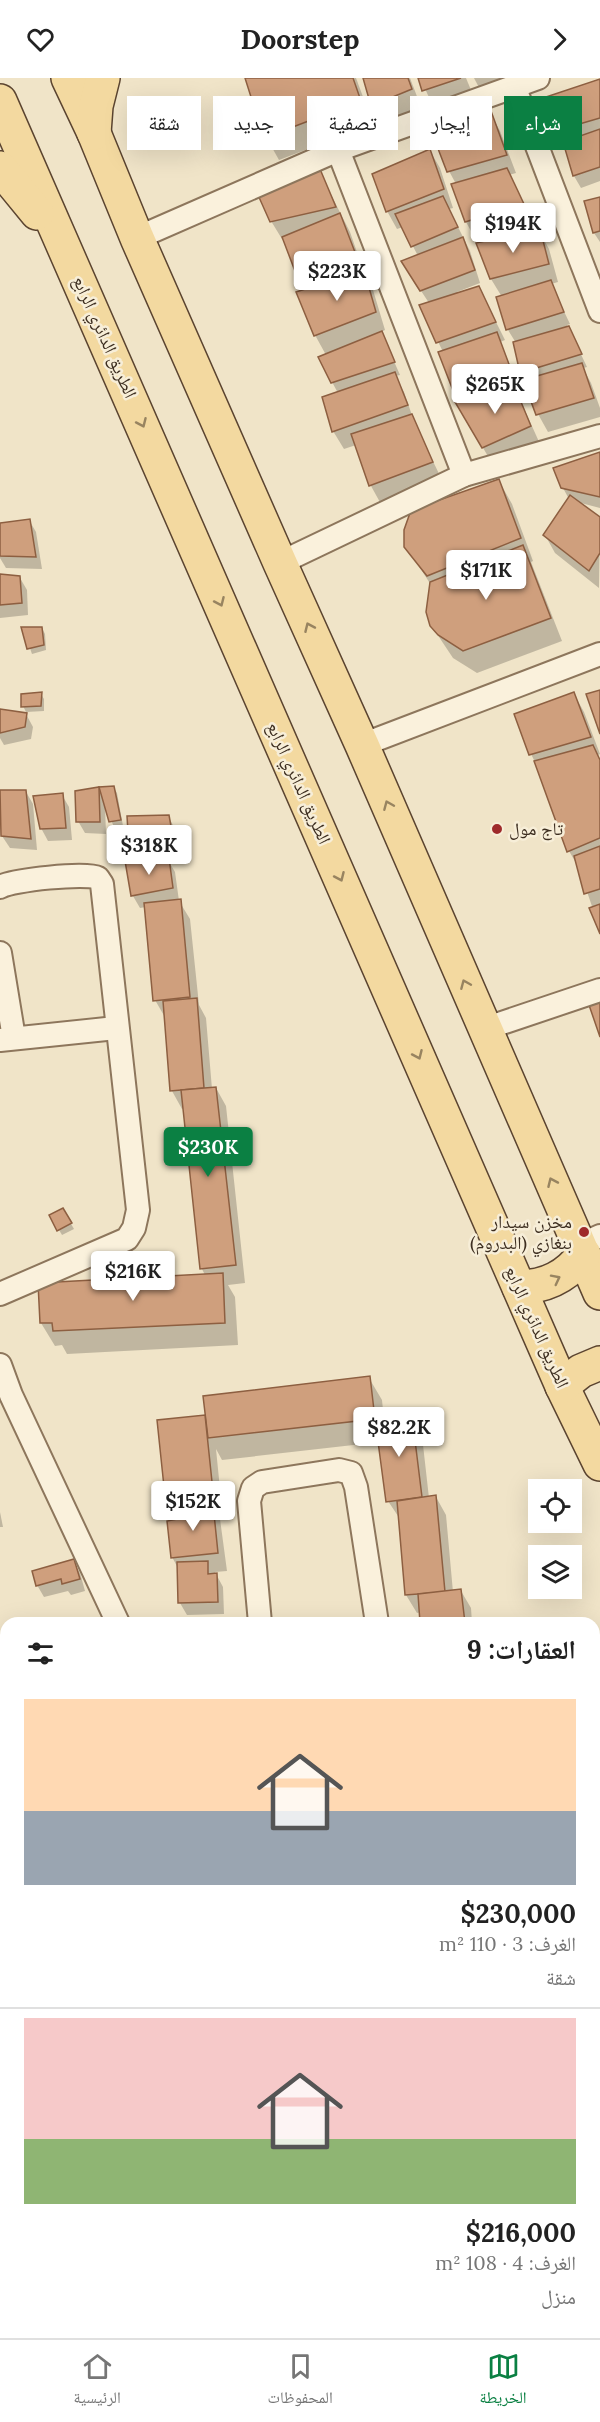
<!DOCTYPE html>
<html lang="ar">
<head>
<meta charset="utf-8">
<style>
  :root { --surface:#fff; --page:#f6f6f6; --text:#222; --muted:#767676; --line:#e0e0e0; --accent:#0b8043 }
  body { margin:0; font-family:Lora,"Noto Naskh Arabic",serif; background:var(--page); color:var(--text); direction:rtl; height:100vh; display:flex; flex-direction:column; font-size:22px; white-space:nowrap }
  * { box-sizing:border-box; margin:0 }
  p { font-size:20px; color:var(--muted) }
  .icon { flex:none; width:33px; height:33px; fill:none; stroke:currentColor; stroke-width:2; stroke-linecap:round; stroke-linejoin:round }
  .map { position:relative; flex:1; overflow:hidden; direction:ltr }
  .drawer { position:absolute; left:0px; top:1539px; width:600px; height:722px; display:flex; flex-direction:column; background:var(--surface); border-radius:18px 18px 0 0; box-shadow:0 6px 24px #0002; direction:rtl }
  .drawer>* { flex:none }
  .banner { position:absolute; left:18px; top:18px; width:564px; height:54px; direction:rtl; display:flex; gap:12px }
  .controls { position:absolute; left:528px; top:1401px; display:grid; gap:12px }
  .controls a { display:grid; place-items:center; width:54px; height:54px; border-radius:0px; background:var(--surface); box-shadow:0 6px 24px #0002; font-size:30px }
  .price { position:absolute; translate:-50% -51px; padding:0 14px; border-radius:6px; background:#fff; color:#222; font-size:20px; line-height:39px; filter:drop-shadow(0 2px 3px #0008) }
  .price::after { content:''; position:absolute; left:50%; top:36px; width:18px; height:14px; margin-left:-9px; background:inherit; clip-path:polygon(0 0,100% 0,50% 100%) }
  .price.selected { background:var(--accent); color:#fff }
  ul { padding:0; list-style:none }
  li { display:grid; align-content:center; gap:12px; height:318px; padding:0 24px }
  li+li { border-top:2px solid var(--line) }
  li span { display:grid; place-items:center; height:186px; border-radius:0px; color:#555 }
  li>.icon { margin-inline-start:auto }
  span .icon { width:108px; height:108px; fill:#fffc; stroke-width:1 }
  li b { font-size:26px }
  h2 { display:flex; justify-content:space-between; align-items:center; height:72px; padding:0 24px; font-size:26px }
  .pill { padding:0 21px; border-radius:0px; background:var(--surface); box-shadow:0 6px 24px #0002; font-size:21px; line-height:54px }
  .pill.selected { background:var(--accent); color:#fff }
  header { display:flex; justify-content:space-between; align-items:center; height:78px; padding:0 24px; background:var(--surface); font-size:27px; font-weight:700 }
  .tab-bar { display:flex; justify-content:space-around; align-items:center; height:84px; border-top:2px solid var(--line); background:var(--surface); font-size:16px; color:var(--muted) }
  .tab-bar a { display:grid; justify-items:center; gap:3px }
  .tab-bar .selected { color:var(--accent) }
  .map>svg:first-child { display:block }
  .shadow { fill:#0003 }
  .building { fill:#cf9f7d; stroke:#8d5f41; stroke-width:1.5 }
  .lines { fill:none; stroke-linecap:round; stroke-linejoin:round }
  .street-casing { stroke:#8d765c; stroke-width:26 }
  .primary-casing { stroke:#5b4430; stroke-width:36 }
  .street { stroke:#faf1dc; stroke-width:22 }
  .primary { stroke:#f3d9a0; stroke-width:33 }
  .oneway { stroke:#988460 }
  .poi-dot { fill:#9e2a2b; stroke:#f7eed8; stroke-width:2 }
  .labels { text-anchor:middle; stroke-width:5; stroke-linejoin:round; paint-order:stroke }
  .street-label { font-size:18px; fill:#3d2e20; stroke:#f7eed8 }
  .poi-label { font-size:18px; fill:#3d2e20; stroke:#f7eed8; text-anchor:start }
</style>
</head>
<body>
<header><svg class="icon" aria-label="forward" viewBox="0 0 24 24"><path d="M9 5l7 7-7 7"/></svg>Doorstep<svg class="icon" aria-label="heart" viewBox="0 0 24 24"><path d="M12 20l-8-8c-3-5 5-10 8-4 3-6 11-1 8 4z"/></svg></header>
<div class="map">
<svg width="600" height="2260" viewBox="0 0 600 2260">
  <rect width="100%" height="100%" fill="#f0e4c8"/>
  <!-- shadow -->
  <g class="shadow">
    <polygon points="247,0 356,0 373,46 279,82 266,59"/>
    <polygon points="365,0 410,0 421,29 383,45 373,28"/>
    <polygon points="420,0 466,0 473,17 434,30"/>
    <polygon points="474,0 519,0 485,21"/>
    <polygon points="600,3 600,103 581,110 574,98 567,70 564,71 554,53"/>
    <polygon points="490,35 500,53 516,95 509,97 533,144 476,162 466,144 453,107 456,106 449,93"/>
    <polygon points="430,73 440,90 453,130 449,131 470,173 480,205 457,214 458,216 478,210 488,228 505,262 500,264 522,315 518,317 540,366 493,387 457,325 461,324 455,314 443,274 421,228 429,225 410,196 418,178 403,149 397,151 387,133"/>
    <polygon points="319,93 350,154 366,200 373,212 385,252 381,254 400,297 395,298 404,314 415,346 442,402 381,426 371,408 356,367 344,371 333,353 338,315 332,304 326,277 315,257 306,212 284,160 282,161 271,143"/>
    <polygon points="600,120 600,164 594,155 585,124"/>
    <polygon points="539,153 549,171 558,204 551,206 570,246 567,247 587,289 583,290 591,305 600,330 600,339 548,354 538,336 522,294 516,265 508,252 498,220 502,219 491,201"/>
    <polygon points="600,377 600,430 577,424 600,441 599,510 555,475 545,457 569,421 563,410"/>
    <polygon points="499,403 512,426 533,483 531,484 562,563 477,595 453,580 431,547 431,507 406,468"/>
    <polygon points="29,442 36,454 42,491 6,490 0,480 0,446"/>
    <polygon points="0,498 20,500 27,512 28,537 0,540"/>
    <polygon points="23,550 42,550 45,556 46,572 32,576"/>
    <polygon points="41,616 44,621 44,633 26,634 23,628"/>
    <polygon points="574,616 584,634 600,676 598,677 600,682 600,852 579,790 569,773 538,690 531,676"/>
    <polygon points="0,632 26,636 33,649 31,661 4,667 0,660"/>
    <polygon points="114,710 117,715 123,748 114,749 105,728 106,756 85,755 78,743 99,711"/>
    <polygon points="0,714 26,714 33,726 37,772 10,770 2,758"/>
    <polygon points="62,717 69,729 72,762 48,763 41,750"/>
    <polygon points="168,738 175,751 180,777 166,779 175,794 179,823 190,841 199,927 206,940 212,1011 216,1010 226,1028 245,1205 228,1207 235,1219 238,1267 67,1276 62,1267 55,1268 41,1245 205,1197 202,1191 185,1030 182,1031 172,1013 166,941 155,922 146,829 140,830 133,818 127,784 138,783 131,770"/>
    <polygon points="63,1132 74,1151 62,1157 51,1138"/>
    <polygon points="369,1300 382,1322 384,1342 411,1340 422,1358 429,1420 436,1419 446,1437 453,1514 461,1513 471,1530 472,1545 422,1545 421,1534 417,1535 406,1517 400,1441 388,1423 380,1364 222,1382 216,1371 223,1441 220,1441 227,1493 215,1494 223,1509 224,1536 187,1537 180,1525 178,1490 172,1479 176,1443 167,1428 204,1339 207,1343"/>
    <polygon points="0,1434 3,1449 0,1449"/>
    <polygon points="73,1483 80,1495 85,1513 71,1517 68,1513 44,1519 37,1507"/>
    <polygon points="3,1724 6,1724 6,1762 0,1763 0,1734"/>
    <polygon points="594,1938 600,1948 600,1988 594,1988"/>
    <polygon points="594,2100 600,2100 600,2213 594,2202"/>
    <polygon points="0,2138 6,2138 6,2254 42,2254 43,2260 0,2260"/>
    <rect x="212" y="2254" width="39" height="6"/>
  </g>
  <!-- building -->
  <g class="building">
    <polygon points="245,0 353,0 361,23 264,60"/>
    <polygon points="363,0 408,0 412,11 371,28"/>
    <polygon points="418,0 461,0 422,13"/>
    <polygon points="600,1 600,40 552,54 540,21"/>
    <polygon points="491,33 507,77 447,94 432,55"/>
    <polygon points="600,51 600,89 573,98 563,64"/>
    <polygon points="430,71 444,111 386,134 372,96"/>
    <polygon points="507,90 524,126 465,144 451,106"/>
    <polygon points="320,91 336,129 270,144 258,117"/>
    <polygon points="443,118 458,149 411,169 395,136"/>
    <polygon points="600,119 600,153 593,155 584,123"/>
    <polygon points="340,135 358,182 298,201 282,159"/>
    <polygon points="540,151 549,186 490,201 476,165"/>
    <polygon points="463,159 475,192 420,213 401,183"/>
    <polygon points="364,192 376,234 314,258 296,214"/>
    <polygon points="551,202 564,234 506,252 496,219"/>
    <polygon points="479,208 496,244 436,265 419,227"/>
    <polygon points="569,248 582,276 520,295 513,264"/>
    <polygon points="382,253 395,284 331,305 318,279"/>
    <polygon points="497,254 513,297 454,315 438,274"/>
    <polygon points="582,285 594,320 536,337 523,302"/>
    <polygon points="395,294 408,327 332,354 322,319"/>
    <polygon points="514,307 531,348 482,370 455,324"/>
    <polygon points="412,336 433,384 369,408 351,356"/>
    <polygon points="600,374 600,419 561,410 553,390"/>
    <polygon points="499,401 521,460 427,498 404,469 404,452 411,432"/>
    <polygon points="570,417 600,439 600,475 589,493 543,457"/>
    <polygon points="30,441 36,479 0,478 0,445"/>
    <polygon points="523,467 551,540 463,573 438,557 430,548 426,534 430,504"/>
    <polygon points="0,496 20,498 22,525 0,527"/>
    <polygon points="21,549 42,549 44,567 27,571"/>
    <polygon points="600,612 600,656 586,616"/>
    <polygon points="42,614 41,628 21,629 21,616"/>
    <polygon points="574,614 591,659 529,677 514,636"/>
    <polygon points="0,631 27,635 25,649 0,655"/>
    <polygon points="593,667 600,682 600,760 567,774 534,683"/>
    <polygon points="114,708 121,742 109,744 99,709"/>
    <polygon points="99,709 100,744 76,744 75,713"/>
    <polygon points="0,712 26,712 31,761 1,758"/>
    <polygon points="63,715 66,750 40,751 33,718"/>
    <polygon points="169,737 174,765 129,771 127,738"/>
    <polygon points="600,768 600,811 584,816 574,778"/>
    <polygon points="169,780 173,810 131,818 125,783"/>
    <polygon points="181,821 190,919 153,923 144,825"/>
    <polygon points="600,826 600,856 589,830"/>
    <polygon points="197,920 204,1010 170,1013 163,923"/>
    <polygon points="600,923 600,959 589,927"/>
    <polygon points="216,1009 236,1187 200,1191 181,1012"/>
    <polygon points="63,1130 72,1145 57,1153 49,1137"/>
    <polygon points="223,1195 225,1245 53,1253 52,1245 40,1245 38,1205"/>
    <polygon points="370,1298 375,1341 208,1360 203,1318"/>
    <polygon points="205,1337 214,1423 166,1428 157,1342"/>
    <polygon points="412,1338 422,1419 386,1424 375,1341"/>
    <polygon points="436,1417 445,1514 405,1517 397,1423"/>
    <polygon points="213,1426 218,1475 171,1480 167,1443 178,1441 177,1429"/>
    <polygon points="74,1481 80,1501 62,1506 61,1501 36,1508 32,1493"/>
    <polygon points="208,1483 208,1496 217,1495 218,1524 178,1525 177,1484"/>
    <polygon points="461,1511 465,1545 420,1545 418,1516"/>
    <polygon points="2,1723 6,1723 6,1743 0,1744"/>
    <polygon points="1,1921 6,1921 6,1962 3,1962"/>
    <polygon points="600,2098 600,2215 598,2197 594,2196 594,2099"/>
    <polygon points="6,2136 6,2254 33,2254 34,2260 0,2260 0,2137"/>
    <polygon points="210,2254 244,2254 244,2260 211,2260"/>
  </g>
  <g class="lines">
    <defs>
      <g id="street">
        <polyline points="514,8 600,233"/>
        <polyline points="338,72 464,397"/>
        <polyline points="137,160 338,72 538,0"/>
        <polyline points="280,485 464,397 600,358"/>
        <polyline points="362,667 600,576"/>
        <path d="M0,809C12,802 86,794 98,800L102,806L138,1132L134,1150L127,1161L0,1216"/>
        <polyline points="0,875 14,960"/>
        <polyline points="484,951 600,912"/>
        <polyline points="0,962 116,950"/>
        <polyline points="580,1167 600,1158"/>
        <polyline points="0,1287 11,1317 118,1545"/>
        <polyline points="260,1545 249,1423 253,1410 262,1404 339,1392 351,1395 356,1409 377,1545"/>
        <polyline points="0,1597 6,1597"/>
        <polyline points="0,1715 6,1715"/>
        <polyline points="0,2021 6,2021"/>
        <polyline points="594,2039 600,2039"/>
        <polyline points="0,2112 6,2111"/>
        <polyline points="138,2254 138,2260"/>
        <polyline points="282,2254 283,2260"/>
        <polyline points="571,2254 572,2260"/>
      </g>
      <g id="primary">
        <polyline points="68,0 94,55 137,160 280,485 362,667 600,1215"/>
        <polyline points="0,23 562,1308 600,1386"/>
        <polyline points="94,55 96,28 103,0"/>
        <polyline points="0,90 37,135"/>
        <path d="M519,1209C547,1209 567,1198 584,1176"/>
        <polyline points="562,1308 581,1293 600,1285"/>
      </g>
    </defs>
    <!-- street casing -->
    <use href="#street" class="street-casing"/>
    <!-- primary casing -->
    <use href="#primary" class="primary-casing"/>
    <!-- street -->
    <use href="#street" class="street"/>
    <!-- primary -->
    <use href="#primary" class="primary"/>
  </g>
  <!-- one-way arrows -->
  <defs><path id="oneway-chevron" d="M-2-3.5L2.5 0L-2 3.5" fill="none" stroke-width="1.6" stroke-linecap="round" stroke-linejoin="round" transform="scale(1.5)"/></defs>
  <g class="oneway">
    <use href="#oneway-chevron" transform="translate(142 345) rotate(66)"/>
    <use href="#oneway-chevron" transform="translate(220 524) rotate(66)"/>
    <use href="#oneway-chevron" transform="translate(309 549) rotate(-114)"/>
    <use href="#oneway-chevron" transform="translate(388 727) rotate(-113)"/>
    <use href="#oneway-chevron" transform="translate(340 799) rotate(66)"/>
    <use href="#oneway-chevron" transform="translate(465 906) rotate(-113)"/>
    <use href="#oneway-chevron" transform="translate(418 977) rotate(66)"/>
    <use href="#oneway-chevron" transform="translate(552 1104) rotate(-114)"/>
    <use href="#oneway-chevron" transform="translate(556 1201) rotate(-27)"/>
  </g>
  <!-- markers -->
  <g class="poi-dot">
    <circle cx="497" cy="751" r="6"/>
    <circle cx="584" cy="1154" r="6"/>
  </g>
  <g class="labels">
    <!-- street labels -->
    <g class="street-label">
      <text transform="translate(105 259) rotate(66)" y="6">الطريق الدائري الرابع</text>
      <text transform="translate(299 705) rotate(66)" y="6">الطريق الدائري الرابع</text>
      <text transform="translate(537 1249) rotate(66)" y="6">الطريق الدائري الرابع</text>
    </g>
    <!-- poi labels -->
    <g class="poi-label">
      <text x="509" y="757">تاج مول</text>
      <text x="572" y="1150" text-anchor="end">مخزن سيدار<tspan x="572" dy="21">بنغازي (البدروم)</tspan></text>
    </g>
  </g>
</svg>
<div class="controls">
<a><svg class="icon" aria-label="locate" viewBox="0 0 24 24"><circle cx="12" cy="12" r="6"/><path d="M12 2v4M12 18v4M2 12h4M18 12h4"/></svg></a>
<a><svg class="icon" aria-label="layers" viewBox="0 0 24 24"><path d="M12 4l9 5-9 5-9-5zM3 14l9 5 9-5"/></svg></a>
</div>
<b class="price" style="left:513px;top:176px">$194K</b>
<b class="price" style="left:337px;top:224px">$223K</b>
<b class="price" style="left:495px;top:337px">$265K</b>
<b class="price" style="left:486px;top:523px">$171K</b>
<b class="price" style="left:149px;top:798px">$318K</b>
<b class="price selected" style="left:208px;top:1100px">$230K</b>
<b class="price" style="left:133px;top:1224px">$216K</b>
<b class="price" style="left:399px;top:1380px">$82.2K</b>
<b class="price" style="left:193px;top:1454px">$152K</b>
<div class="banner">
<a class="pill selected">شراء</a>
<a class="pill">إيجار</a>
<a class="pill">تصفية</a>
<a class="pill">جديد</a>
<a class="pill">شقة</a>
</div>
<section class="drawer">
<h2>العقارات: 9<svg class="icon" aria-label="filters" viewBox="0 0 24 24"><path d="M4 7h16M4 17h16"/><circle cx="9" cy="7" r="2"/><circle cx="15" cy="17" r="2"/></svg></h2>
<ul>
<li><span style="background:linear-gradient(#ffd9b3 60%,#9aa5b1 0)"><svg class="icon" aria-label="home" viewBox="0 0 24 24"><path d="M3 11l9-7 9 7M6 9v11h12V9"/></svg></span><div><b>$230,000</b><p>الغرف: 3 · 110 m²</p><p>شقة</p></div></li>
<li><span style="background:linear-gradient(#f6c9c9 65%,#8fb573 0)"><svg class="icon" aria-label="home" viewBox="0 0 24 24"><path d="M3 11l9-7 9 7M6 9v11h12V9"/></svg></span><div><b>$216,000</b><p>الغرف: 4 · 108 m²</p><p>منزل</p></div></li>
</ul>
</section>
</div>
<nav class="tab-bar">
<a class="selected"><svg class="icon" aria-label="map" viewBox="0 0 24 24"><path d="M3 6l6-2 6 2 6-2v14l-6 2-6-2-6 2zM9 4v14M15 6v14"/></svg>الخريطة</a>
<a><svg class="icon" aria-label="saved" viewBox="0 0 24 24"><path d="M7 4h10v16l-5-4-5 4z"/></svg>المحفوظات</a>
<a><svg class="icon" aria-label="home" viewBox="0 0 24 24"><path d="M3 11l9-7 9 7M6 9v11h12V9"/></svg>الرئيسية</a>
</nav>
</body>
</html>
